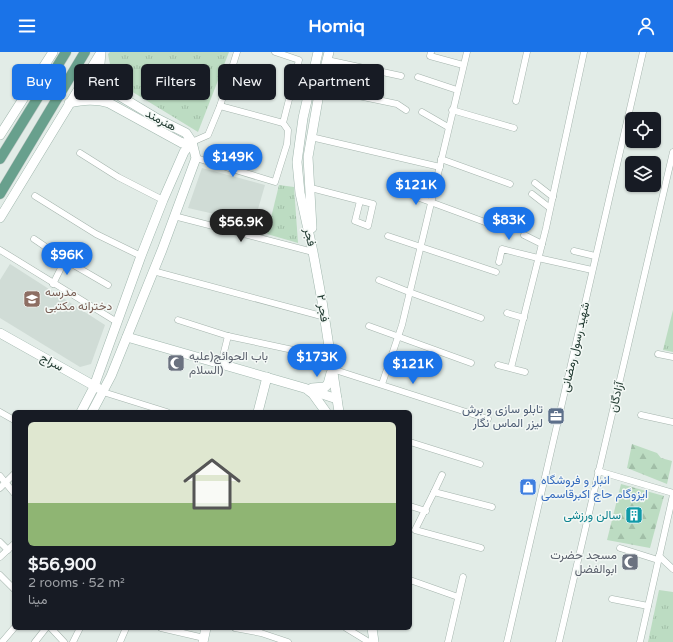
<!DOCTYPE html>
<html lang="en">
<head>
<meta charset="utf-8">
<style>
  :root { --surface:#171b24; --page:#20242c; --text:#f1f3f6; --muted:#9ea1a6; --line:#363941; --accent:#1a73e8 }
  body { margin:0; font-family:"Varela Round",Vazirmatn,sans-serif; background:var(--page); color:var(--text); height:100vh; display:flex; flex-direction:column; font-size:15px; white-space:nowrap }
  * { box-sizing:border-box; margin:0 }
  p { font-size:13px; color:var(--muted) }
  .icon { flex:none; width:22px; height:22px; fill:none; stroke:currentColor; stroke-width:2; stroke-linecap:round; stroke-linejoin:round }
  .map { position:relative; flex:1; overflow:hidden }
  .panel { position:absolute; left:12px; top:358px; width:400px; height:220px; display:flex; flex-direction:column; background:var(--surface); border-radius:6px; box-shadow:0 1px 3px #0004 }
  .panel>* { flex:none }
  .guide { position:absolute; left:12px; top:12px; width:400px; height:36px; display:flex; gap:8px }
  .tools { position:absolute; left:625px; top:60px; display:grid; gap:8px }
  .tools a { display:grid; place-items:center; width:36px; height:36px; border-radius:6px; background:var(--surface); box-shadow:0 1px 3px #0004; font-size:20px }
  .price { position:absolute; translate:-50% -34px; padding:0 9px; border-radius:14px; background:var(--accent); color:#fff; font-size:13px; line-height:26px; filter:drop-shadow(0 1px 2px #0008) }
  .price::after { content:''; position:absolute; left:50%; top:24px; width:12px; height:9px; margin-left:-6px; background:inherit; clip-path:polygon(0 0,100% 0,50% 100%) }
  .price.active { background:#222; color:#fff }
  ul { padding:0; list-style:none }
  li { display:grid; align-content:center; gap:8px; height:212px; padding:0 16px }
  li+li { border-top:1px solid var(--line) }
  li span { display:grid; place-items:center; height:124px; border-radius:6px; color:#555 }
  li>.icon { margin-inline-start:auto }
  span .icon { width:72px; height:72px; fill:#fffc; stroke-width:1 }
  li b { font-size:17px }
  .tag { padding:0 14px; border-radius:6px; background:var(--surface); box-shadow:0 1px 3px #0004; font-size:14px; line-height:36px }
  .tag.active { background:var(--accent); color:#fff }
  header { display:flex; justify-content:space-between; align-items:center; height:52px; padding:0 16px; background:var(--accent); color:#fff; font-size:18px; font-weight:700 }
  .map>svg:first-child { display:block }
  .built { fill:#d0dcd6 }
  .grass { fill:url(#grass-tufts) }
  .forest { fill:url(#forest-firs) }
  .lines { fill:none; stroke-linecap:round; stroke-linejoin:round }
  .street-casing { stroke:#a5b4ad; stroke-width:7 }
  .secondary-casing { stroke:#a1b7ae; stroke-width:10 }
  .primary-casing { stroke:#c1c8c6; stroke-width:11 }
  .street { stroke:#fff; stroke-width:6 }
  .secondary { stroke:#fff; stroke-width:9 }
  .primary { stroke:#68a08d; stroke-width:10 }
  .labels { text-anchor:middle; stroke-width:3; stroke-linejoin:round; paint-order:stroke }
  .street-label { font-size:12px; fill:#233c33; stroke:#f3f8f5 }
  .education-label { font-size:12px; fill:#785e54; stroke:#f3f8f5; text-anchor:start }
  .worship-label { font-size:12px; fill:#5b616d; stroke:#f3f8f5; text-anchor:start }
  .service-label { font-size:12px; fill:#4e5e75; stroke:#f3f8f5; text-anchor:end }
  .shop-label { font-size:12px; fill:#366cbe; stroke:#f3f8f5; text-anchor:start }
  .culture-label { font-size:12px; fill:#0d838f; stroke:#f3f8f5; text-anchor:end }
</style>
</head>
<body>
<header><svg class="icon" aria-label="menu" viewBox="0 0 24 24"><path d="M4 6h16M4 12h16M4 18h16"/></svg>Homiq<svg class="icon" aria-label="person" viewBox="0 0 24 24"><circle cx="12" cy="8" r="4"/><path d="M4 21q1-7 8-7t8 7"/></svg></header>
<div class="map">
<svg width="673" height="590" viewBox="0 0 673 590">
  <defs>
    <pattern id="grass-tufts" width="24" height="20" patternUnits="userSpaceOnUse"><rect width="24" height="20" fill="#bcdcc2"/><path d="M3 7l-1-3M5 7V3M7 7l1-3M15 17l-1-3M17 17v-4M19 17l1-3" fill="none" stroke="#a1bea7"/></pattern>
    <pattern id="forest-firs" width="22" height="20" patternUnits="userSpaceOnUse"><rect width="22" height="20" fill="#bcdcc2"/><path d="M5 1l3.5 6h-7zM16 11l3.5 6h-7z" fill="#a1bea7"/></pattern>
  </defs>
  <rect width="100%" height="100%" fill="#e2ece7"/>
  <!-- built -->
  <g class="built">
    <polygon points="202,116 265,133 254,171 188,156"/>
    <polygon points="10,212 105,273 91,312 80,315 0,266 0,228"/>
  </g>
  <!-- grass -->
  <g class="grass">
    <polygon points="110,0 229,0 198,80 113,28 108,2"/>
    <polygon points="279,133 294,135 298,191 267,182"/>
    <polygon points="673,258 673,300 663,298"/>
    <polygon points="659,538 673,540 673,590 648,590"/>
  </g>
  <!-- forest -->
  <g class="forest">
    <polygon points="347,18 376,25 372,43 342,37"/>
    <polygon points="632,392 657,401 661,406 672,409 667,432 627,416"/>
    <polygon points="621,432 664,444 650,496 607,488"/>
  </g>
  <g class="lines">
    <defs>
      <g id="street">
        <polyline points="431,0 430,4 463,13"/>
        <polyline points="327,8 401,24"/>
        <polyline points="418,25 457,38"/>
        <polyline points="320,36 397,52 406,58"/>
        <polyline points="516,49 527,0"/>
        <polyline points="220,54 283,71"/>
        <polyline points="452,58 514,76"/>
        <polyline points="422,60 448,75"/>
        <polyline points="311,85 440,115"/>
        <polyline points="192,90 208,83 220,54 237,0"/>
        <polyline points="80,101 118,125 163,148"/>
        <polyline points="196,106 275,130 287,92 288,78 283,71 299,8 275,0"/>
        <polyline points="441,107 510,132"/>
        <polyline points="535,131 553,145"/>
        <polyline points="311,136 373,152 368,174 355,169 360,149"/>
        <polyline points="406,141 493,173"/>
        <polyline points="532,142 550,156"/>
        <polyline points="35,144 96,182 141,204"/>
        <polyline points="174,164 313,200"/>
        <polyline points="524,183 542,192"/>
        <polyline points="388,184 496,220"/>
        <polyline points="34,187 65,208 108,233"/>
        <polyline points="0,198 117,270"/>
        <polyline points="574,199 595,204"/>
        <polyline points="499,210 502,197 538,206 592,218"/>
        <polyline points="153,219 325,265"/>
        <polyline points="379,228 409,240 481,266"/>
        <polyline points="53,232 65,208"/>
        <polyline points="507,261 524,266"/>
        <polyline points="178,268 228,284 293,298"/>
        <polyline points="369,274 471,311"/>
        <polyline points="658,302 673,305"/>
        <polyline points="221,312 228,284"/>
        <polyline points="498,313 525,320"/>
        <polyline points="511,316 546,176 584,0"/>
        <polyline points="332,317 488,367"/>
        <polyline points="382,332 402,273 467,0"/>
        <polyline points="103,340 167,360"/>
        <polyline points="0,360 14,368"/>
        <polyline points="641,363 673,370"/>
        <polyline points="410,390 480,412"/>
        <polyline points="598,419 673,441"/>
        <polyline points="0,424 14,441"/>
        <polyline points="0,436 14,422"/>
        <polyline points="434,440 442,423"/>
        <polyline points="410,454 426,459"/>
        <polyline points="0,490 8,498"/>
        <polyline points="481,496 415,478 434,440 492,455"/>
        <polyline points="620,496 658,508"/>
        <polyline points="659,504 673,517"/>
        <polyline points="0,505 14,492"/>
        <polyline points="0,523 14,537"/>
        <polyline points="410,528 458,545"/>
        <polyline points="612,547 648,554"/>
        <polyline points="51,576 64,590"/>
        <polyline points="161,576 204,586"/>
        <polyline points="235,576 261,581 288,590"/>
        <polyline points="346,576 369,590"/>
        <polyline points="2,590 14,576"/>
        <polyline points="35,590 46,576"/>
        <polyline points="73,590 80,576"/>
        <polyline points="120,590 126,576"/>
        <polyline points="448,590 463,525"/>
        <polyline points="507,590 643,0"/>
        <polyline points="559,590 673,100"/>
        <polyline points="640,590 673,443"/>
      </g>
      <g id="secondary">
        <polyline points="318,0 303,66 297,110 300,141 313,200 322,249 339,360"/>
        <path d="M69,51C84,48 95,47 109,51L182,91L192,90"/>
        <polyline points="0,83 53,0"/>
        <polyline points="0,166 100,2"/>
        <polyline points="312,176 308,105 320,36 329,0"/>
        <polyline points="0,281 98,336"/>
        <polyline points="127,285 304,336 337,347"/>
        <polyline points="312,336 325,335 328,332 331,321"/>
        <polyline points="309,339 313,342 326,360"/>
        <polyline points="81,360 93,337 141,204 163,148 184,100 192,90"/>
        <polyline points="92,360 111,324 162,198 196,106 192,90 186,81 158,67 108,37 99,23 101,0"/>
        <polyline points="258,360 267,325"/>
        <polyline points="372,576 374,590"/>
        <polyline points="203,590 206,576"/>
      </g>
      <g id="primary">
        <polyline points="0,107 66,0"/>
        <polyline points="0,142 85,0"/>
      </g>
    </defs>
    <!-- street casing -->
    <use href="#street" class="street-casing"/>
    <!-- secondary casing -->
    <use href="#secondary" class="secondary-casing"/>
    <!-- primary casing -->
    <use href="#primary" class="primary-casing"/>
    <!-- street -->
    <use href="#street" class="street"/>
    <!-- secondary -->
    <use href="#secondary" class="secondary"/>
    <!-- primary -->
    <use href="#primary" class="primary"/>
  </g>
  <!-- icons -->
  <defs>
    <symbol id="school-square" viewBox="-11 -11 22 22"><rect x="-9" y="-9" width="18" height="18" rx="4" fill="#8d6e63" stroke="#f3f8f5"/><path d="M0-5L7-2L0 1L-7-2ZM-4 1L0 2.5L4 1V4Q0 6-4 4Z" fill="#fff"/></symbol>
    <symbol id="mosque-square" viewBox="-11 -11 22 22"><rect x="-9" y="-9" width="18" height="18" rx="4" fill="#6b7280" stroke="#f3f8f5"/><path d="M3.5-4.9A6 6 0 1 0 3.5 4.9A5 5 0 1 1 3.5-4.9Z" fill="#fff"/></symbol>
    <symbol id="office-square" viewBox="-11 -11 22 22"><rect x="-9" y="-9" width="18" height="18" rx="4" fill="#5c6f8a" stroke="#f3f8f5"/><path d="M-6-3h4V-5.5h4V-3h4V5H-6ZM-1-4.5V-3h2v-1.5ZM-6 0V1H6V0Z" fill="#fff"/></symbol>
    <symbol id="shop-square" viewBox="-11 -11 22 22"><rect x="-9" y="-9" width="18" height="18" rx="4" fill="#3f7fe0" stroke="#f3f8f5"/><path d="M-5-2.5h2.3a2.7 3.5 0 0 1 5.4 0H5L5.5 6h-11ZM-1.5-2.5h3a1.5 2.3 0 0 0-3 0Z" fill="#fff"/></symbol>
    <symbol id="building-square" viewBox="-11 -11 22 22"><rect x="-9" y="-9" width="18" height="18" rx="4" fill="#0f9aa8" stroke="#f3f8f5"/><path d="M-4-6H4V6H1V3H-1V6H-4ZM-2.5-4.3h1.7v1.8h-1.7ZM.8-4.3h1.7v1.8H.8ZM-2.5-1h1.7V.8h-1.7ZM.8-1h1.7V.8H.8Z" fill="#fff"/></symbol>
  </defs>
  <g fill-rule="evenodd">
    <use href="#school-square" x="22" y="237" width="20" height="20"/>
    <use href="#mosque-square" x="166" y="301" width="20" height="20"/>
    <use href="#office-square" x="546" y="354" width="20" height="20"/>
    <use href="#shop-square" x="518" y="425" width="20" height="20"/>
    <use href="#building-square" x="624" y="453" width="20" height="20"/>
    <use href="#mosque-square" x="620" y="500" width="20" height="20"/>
  </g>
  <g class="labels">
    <!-- street labels -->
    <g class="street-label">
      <text transform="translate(161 68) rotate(28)" y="4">هنرمند</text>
      <text transform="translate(310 185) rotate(77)" y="4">فجر</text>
      <text transform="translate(323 256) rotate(81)" y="4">فجر ۲</text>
      <text transform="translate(575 295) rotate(-77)" y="4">شهید رسول رمضانی</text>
      <text transform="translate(52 310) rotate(29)" y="4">سراج</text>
      <text transform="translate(616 345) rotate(-77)" y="4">آزادگان</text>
    </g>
    <!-- education labels -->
    <g class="education-label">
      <text x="45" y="244">مدرسه<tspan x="45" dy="14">دخترانه مکتبی</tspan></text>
    </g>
    <!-- worship labels -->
    <g class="worship-label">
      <text x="189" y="308">باب الحوائج(علیه<tspan x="189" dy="14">السلام)</tspan></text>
      <text x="617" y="507" text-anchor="end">مسجد حضرت<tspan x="617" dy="14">ابوالفضل</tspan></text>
    </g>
    <!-- service labels -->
    <g class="service-label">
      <text x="543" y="361">تابلو سازی و برش<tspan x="543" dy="14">لیزر الماس نگار</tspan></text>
    </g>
    <!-- shop labels -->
    <g class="shop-label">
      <text x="541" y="432">انبار و فروشگاه<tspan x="541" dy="14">ایزوگام حاج اکبرقاسمی</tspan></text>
    </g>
    <!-- culture labels -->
    <g class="culture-label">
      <text x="621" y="467">سالن ورزشی</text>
    </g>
  </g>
</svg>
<div class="tools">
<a><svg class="icon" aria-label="locate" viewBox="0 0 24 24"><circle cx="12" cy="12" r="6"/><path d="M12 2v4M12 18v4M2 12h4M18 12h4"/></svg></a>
<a><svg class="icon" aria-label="layers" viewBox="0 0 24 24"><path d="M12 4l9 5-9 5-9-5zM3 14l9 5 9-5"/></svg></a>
</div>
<b class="price" style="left:233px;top:126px">$149K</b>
<b class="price" style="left:416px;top:154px">$121K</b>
<b class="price" style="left:509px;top:189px">$83K</b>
<b class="price active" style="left:241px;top:191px">$56.9K</b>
<b class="price" style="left:67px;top:224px">$96K</b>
<b class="price" style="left:317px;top:326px">$173K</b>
<b class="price" style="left:413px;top:333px">$121K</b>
<div class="guide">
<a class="tag active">Buy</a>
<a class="tag">Rent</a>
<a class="tag">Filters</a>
<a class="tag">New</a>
<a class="tag">Apartment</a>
</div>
<section class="panel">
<ul>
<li><span style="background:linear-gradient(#dfe7d0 65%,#8fb573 0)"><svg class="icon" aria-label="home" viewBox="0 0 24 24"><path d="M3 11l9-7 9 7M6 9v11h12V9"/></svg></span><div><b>$56,900</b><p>2 rooms · 52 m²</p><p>مینا</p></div></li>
</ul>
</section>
</div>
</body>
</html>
